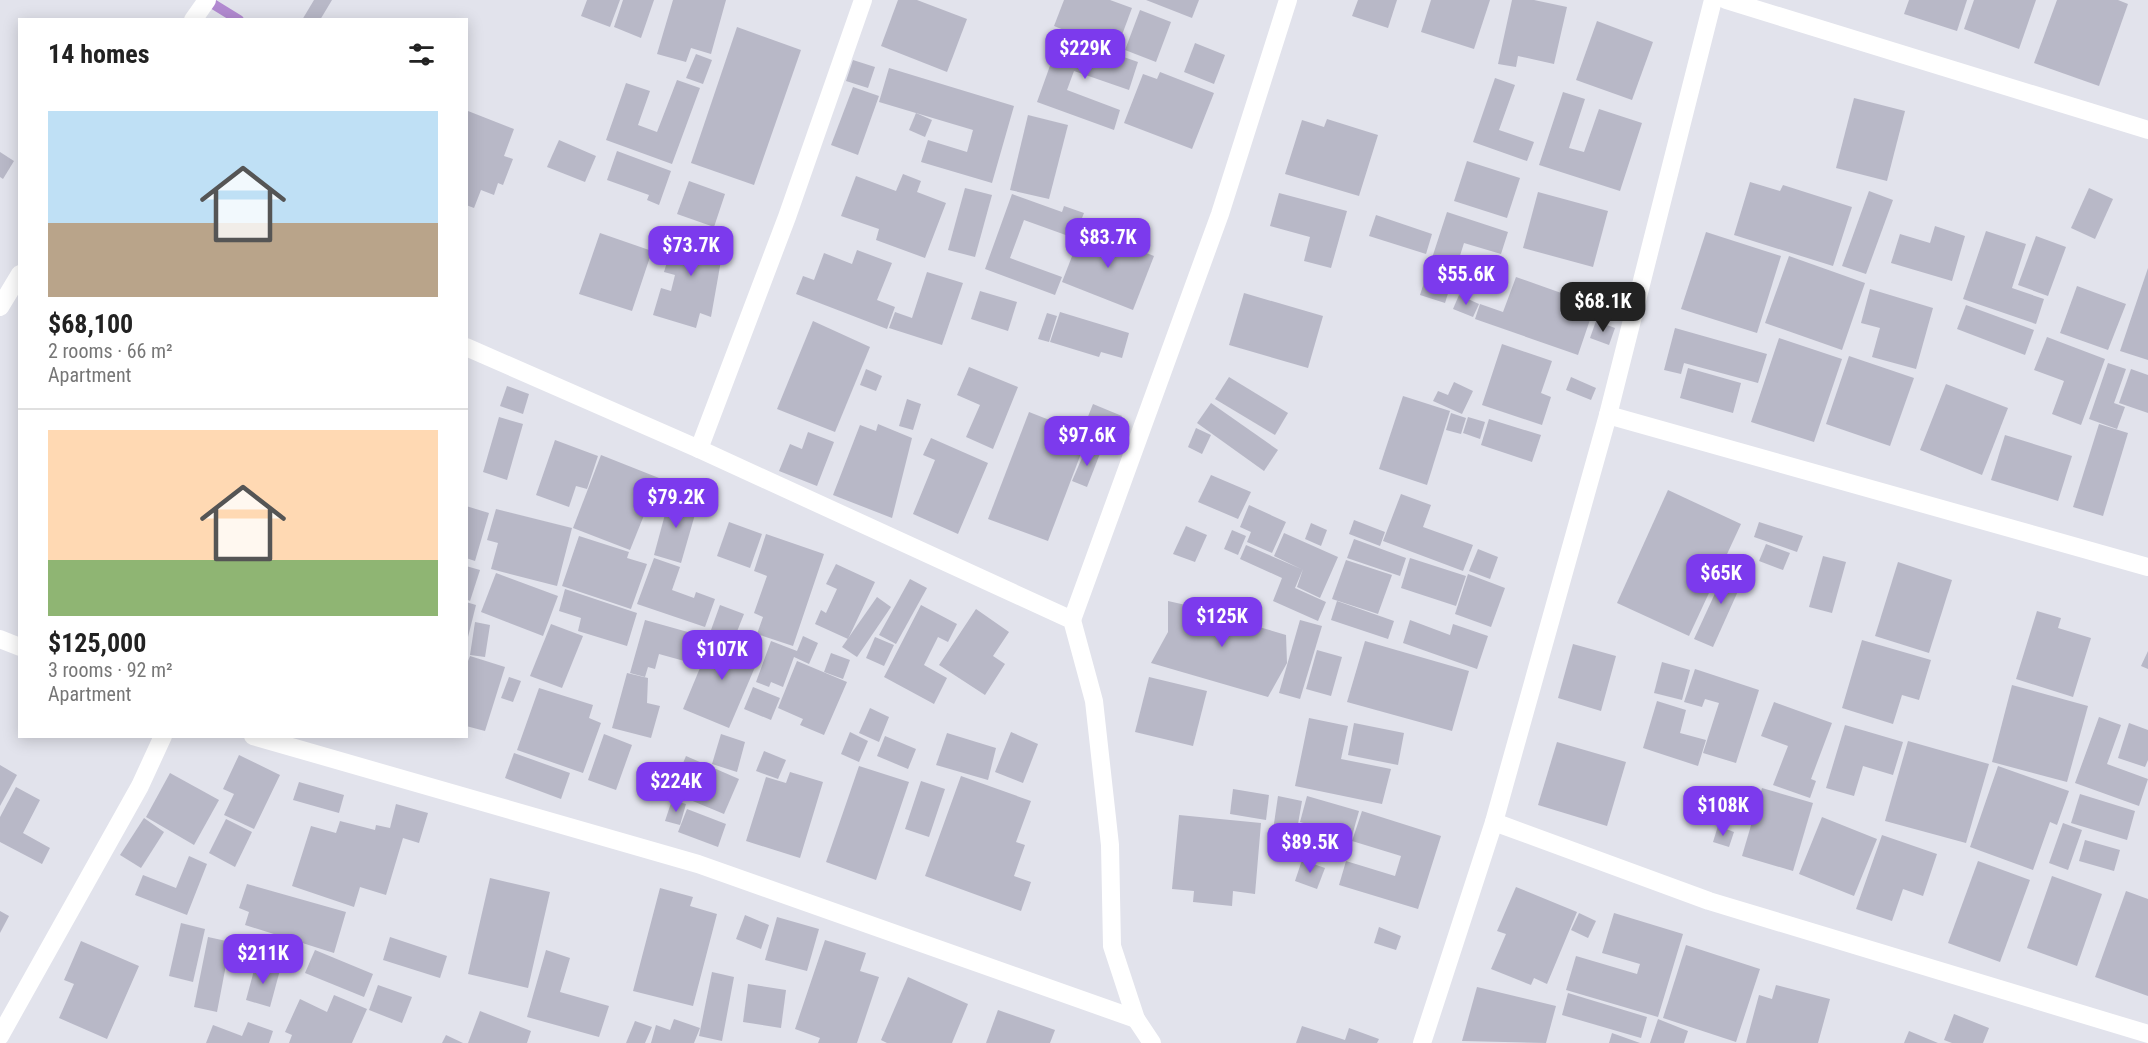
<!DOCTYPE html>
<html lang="en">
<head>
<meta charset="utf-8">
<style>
  :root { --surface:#fff; --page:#f6f6f6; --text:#222; --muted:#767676; --line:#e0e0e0; --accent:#7c3aed }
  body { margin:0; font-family:"Roboto Condensed",sans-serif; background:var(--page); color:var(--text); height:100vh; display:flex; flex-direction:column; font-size:22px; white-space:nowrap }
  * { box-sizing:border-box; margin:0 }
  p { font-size:20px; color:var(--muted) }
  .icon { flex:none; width:33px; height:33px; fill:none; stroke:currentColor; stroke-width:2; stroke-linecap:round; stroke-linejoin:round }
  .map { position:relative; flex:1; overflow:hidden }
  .sheet { position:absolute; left:18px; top:18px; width:450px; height:720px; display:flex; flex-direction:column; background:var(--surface); border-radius:0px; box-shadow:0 3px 15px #0003 }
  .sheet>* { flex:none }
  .price { position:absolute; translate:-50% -51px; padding:0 14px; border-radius:12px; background:var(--accent); color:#fff; font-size:20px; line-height:39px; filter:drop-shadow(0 2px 3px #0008) }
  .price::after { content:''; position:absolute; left:50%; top:36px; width:18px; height:14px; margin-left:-9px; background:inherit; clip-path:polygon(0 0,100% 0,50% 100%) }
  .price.selected { background:#222; color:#fff }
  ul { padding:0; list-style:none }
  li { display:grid; align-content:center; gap:12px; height:318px; padding:0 30px }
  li+li { border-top:2px solid var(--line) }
  li span { display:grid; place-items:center; height:186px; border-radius:0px; color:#555 }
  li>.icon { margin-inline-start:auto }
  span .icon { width:108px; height:108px; fill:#fffc; stroke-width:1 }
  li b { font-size:26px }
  h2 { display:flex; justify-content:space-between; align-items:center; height:72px; padding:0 30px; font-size:26px }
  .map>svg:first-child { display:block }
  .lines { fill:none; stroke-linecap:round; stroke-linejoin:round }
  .stream { stroke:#b28ad1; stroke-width:10 }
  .building { fill:#b8b8c7 }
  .street { stroke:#fff; stroke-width:18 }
  .secondary { stroke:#fff; stroke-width:18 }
</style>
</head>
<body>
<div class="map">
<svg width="2148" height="1043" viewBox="0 0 2148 1043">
  <rect width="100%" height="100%" fill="#e2e3ec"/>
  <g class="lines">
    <!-- stream -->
    <polyline class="stream" points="213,4 239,20"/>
  </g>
  <!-- building -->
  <g class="building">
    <polygon points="314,0 332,0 320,20 302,20"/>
    <polygon points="587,0 620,0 610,27 581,16"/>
    <polygon points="623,0 654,0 641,38 614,27"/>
    <polygon points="673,0 726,0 711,54 691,48 686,62 657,54"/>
    <polygon points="898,0 917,0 967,19 947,72 881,46"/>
    <polygon points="1064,0 1110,0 1132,8 1116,51 1054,26"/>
    <polygon points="1146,0 1199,0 1192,18"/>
    <polygon points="1358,0 1397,0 1388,28 1352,16"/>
    <polygon points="1431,0 1490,0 1474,49 1421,32"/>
    <polygon points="1512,0 1534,0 1567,7 1554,64 1518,56 1516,67 1498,64"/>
    <polygon points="1909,0 1967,0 1957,31 1904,14"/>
    <polygon points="1974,0 2036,0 2019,49 1964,29"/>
    <polygon points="2057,0 2118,0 2128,4 2099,86 2034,63"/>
    <polygon points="1140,10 1171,22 1156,62 1125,50"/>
    <polygon points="1597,21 1653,42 1632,100 1576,80"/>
    <polygon points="737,27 801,50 754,185 691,163"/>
    <polygon points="1061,35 1138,62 1129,90 1074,71 1067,90 1120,110 1114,130 1037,102"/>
    <polygon points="1195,43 1225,55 1214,84 1184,72"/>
    <polygon points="696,54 712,60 703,84 686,78"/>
    <polygon points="853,60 875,67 868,88 846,81"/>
    <polygon points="889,68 1014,106 992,183 921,162 928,140 967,152 973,130 879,102"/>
    <polygon points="1160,72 1214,93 1192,149 1124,123 1143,74 1157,79"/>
    <polygon points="1495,78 1515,85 1499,130 1534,142 1527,161 1473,142"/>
    <polygon points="677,80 700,88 672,164 606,140 626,83 650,91 638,125 657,132"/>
    <polygon points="853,87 879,96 858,155 831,145"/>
    <polygon points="1563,92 1585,99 1569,148 1584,152 1599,109 1642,123 1620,191 1539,165"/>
    <polygon points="1854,98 1905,111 1887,181 1836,168"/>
    <polygon points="468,111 514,129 504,156 513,159 503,185 498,183 494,195 481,190 474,208 466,205"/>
    <polygon points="916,113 932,120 925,137 909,130"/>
    <polygon points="1028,115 1068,125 1049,199 1010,190"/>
    <polygon points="1327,119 1378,135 1359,196 1285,174 1302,120 1324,127"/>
    <polygon points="559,140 596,156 585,182 547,167"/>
    <polygon points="617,151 671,171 659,205 647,200 649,195 607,180"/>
    <polygon points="0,152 14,161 3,179 0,177"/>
    <polygon points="1467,161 1520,178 1507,218 1454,201"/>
    <polygon points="903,174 921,181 917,192 946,203 925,258 876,240 879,229 841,216 856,176 896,191"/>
    <polygon points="689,181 725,194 714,227 677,214"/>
    <polygon points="1750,182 1780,191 1783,185 1852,207 1833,266 1734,235"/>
    <polygon points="965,188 992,195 975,257 948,250"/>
    <polygon points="2089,188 2113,199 2095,239 2071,228"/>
    <polygon points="1869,191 1893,200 1866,274 1842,266"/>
    <polygon points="1538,192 1608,211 1593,267 1523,248"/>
    <polygon points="1279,193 1347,211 1331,268 1304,261 1310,237 1270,226"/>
    <polygon points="1012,194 1062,212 1064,206 1084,213 1074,238 1024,220 1010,258 1062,277 1055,295 985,269"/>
    <polygon points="1447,212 1508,232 1501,254 1464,243 1445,303 1420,295"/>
    <polygon points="1376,215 1432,234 1426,254 1369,236"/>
    <polygon points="678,226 725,238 711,317 700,313 696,328 653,315 661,288 671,291 675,275 664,272"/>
    <polygon points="1935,226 1965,236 1952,281 1891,263 1900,234 1930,243"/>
    <polygon points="1083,228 1154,256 1133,310 1062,282"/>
    <polygon points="1986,231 2026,244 2012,288 2044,299 2036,324 1963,299"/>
    <polygon points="1706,232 1781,256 1757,333 1681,309"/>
    <polygon points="600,233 652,251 632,311 579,294"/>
    <polygon points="2036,236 2066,247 2048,296 2018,285"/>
    <polygon points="857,250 892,263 877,300 895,307 887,329 796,294 803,276 814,280 824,253 852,264"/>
    <polygon points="1789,256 1865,283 1842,350 1765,323"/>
    <polygon points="2148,268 2148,360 2120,351"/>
    <polygon points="927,272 963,283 942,345 889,328 895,312 912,318"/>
    <polygon points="1516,277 1595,305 1578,355 1475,319 1480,304 1503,312"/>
    <polygon points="2077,286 2126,304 2108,350 2060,333"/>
    <polygon points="1870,289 1933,308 1916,369 1872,357 1880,328 1861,323"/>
    <polygon points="980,291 1017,302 1008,331 971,319"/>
    <polygon points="1244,293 1323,316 1308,368 1229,345"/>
    <polygon points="1459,295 1479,304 1473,317 1453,309"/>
    <polygon points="1966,305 2034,330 2025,355 1957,329"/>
    <polygon points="1060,312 1129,333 1122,358 1101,352 1099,357 1050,342"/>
    <polygon points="1047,313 1057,316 1049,342 1038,339"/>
    <polygon points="813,321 870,347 835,432 777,409"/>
    <polygon points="1596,321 1615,328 1609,345 1590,338"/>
    <polygon points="1675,328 1767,354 1758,383 1684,363 1681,374 1664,370"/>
    <polygon points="2047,337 2105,359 2081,425 2052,414 2064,381 2034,370"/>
    <polygon points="1779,338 1842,359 1814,442 1751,422"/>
    <polygon points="1502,344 1552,361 1541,393 1551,397 1542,425 1482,405"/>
    <polygon points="1849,356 1914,378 1890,446 1826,424"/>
    <polygon points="2108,363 2126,369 2114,403 2125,407 2117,429 2089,419"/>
    <polygon points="969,367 1018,387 993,449 966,437 980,405 957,395"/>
    <polygon points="1688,368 1741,383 1733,413 1680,398"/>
    <polygon points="866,369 882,376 876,391 860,385"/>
    <polygon points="2131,369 2148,375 2148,413 2119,403"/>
    <polygon points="1229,377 1288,413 1275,435 1215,399"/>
    <polygon points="1571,377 1596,388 1591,400 1566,390"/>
    <polygon points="1454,382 1473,391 1462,414 1433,401 1438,391 1448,395"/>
    <polygon points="1946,384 2008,408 1982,475 1920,450"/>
    <polygon points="507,386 529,394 523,414 500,406"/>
    <polygon points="1403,396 1450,411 1427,485 1379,469"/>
    <polygon points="907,399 921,404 913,430 899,426"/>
    <polygon points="1211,403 1278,450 1264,471 1197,423"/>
    <polygon points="1093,404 1122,416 1111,441 1083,429"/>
    <polygon points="1029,412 1088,435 1048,541 988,519"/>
    <polygon points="1451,413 1466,418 1461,434 1446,430"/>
    <polygon points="499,417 523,424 507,480 483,472"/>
    <polygon points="1468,417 1485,422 1480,439 1463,433"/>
    <polygon points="1489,419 1541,435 1532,462 1481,445"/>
    <polygon points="878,424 912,438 892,518 833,495 860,425 876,431"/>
    <polygon points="2099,424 2128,433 2103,516 2073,507"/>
    <polygon points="1196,428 1211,435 1202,454 1188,447"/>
    <polygon points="808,432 834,442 817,486 779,471 790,444 802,449"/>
    <polygon points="2005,435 2072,456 2058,501 1991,480"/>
    <polygon points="931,438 988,463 958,534 913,514 935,460 923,455"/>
    <polygon points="555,440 598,456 587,489 576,486 569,507 536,495"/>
    <polygon points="1087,446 1101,451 1087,487 1072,481"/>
    <polygon points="601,455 659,478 630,550 573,528"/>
    <polygon points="1211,475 1251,492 1238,519 1198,502"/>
    <polygon points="1668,490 1741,524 1689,636 1617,603"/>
    <polygon points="1401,494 1431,505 1423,527 1473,545 1463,571 1383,541"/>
    <polygon points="670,496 698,504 681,563 654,555"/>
    <polygon points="1249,505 1286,522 1272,553 1247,542 1251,532 1240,527"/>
    <polygon points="466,506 489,513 475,561 466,558"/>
    <polygon points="496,509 572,528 557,586 491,569 498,543 487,540"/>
    <polygon points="1354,520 1385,532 1380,546 1349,534"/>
    <polygon points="729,522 762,534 750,568 717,556"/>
    <polygon points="1759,522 1803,536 1797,552 1754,537"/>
    <polygon points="1311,523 1327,530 1321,546 1305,539"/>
    <polygon points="1186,526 1207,535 1195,562 1173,554"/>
    <polygon points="1232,530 1246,536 1238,555 1224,549"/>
    <polygon points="1284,533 1338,557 1320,598 1297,587 1303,569 1295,588 1326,602 1318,621 1273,601 1282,578 1240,559 1246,545 1301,569 1274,556"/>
    <polygon points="766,534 824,554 793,646 757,634 763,617 754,613 767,576 754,571"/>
    <polygon points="579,536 629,552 627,558 647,564 631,609 562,586"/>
    <polygon points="1354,539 1406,558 1400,576 1347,558"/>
    <polygon points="1766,544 1790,553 1783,570 1759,561"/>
    <polygon points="1478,549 1498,557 1490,579 1469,571"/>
    <polygon points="1823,556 1846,562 1832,613 1809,607"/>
    <polygon points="654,558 680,567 672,590 694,598 696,592 715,599 705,627 637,604"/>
    <polygon points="1410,558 1466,576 1456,606 1401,588"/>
    <polygon points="1346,560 1392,575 1378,614 1332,599"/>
    <polygon points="1898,562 1952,580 1929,653 1875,636"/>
    <polygon points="1729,563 1747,571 1713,647 1694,639"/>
    <polygon points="836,564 875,582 848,639 815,624 821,610 826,613 837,589 826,584"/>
    <polygon points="466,566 480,570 470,601 466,599"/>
    <polygon points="496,573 558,596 543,636 481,612"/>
    <polygon points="1468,574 1505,588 1491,627 1455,614"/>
    <polygon points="910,579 927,588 896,644 879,635"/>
    <polygon points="565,589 637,613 627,646 578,631 581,618 559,611"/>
    <polygon points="877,597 891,607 857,657 842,647"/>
    <polygon points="1201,598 1235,607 1232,619 1286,635 1287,663 1268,697 1151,663 1168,632 1168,601 1199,608"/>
    <polygon points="1337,601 1394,621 1388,639 1331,620"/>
    <polygon points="466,602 476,605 467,641 466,641"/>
    <polygon points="720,605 744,614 734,639 711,630"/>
    <polygon points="921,605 957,624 948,642 938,637 924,665 947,678 934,704 884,677"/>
    <polygon points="976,609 1009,632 993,656 1005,664 985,695 939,665"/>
    <polygon points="2037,611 2061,618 2058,628 2091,638 2073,697 2016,679"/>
    <polygon points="645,620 695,634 688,662 659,654 655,669 648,667 645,677 630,673"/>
    <polygon points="1300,620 1322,626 1300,699 1279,693"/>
    <polygon points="1410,620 1450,635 1453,624 1488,636 1477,669 1403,643"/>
    <polygon points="475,622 490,625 485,657 470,655"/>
    <polygon points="551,624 583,636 562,688 530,676"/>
    <polygon points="714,634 761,653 729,728 683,709"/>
    <polygon points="803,636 818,643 809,664 794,657 783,687 771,682 769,687 756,682 771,641 797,651"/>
    <polygon points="875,637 894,645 884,666 866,658"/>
    <polygon points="1862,640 1931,660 1919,700 1902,695 1893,724 1842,708"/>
    <polygon points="1365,641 1469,671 1452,731 1347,702"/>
    <polygon points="1573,644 1616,656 1601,711 1558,698"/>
    <polygon points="1317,650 1342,657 1331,696 1306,689"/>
    <polygon points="2148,651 2148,669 2141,666"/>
    <polygon points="831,653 850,660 843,679 824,672"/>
    <polygon points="470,656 505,667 485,731 466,726 466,666"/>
    <polygon points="797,661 847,682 824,735 800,725 803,719 778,708"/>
    <polygon points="1662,662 1690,670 1682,700 1654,693"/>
    <polygon points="1695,669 1759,690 1736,763 1703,753 1719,703 1705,699 1702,707 1684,702"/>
    <polygon points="627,673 648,678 647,703 660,706 651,738 612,728"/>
    <polygon points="509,677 521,681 513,702 501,698"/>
    <polygon points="1149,677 1207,691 1193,746 1135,732"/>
    <polygon points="2012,685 2088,706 2067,782 1992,762"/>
    <polygon points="753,687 780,698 771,720 744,709"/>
    <polygon points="539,688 593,705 589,718 601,723 583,773 517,750"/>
    <polygon points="1657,701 1686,710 1680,733 1706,740 1698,766 1643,748"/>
    <polygon points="1774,702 1832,723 1811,779 1816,781 1810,798 1773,785 1788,746 1761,736"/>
    <polygon points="870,708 889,717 879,742 859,733"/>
    <polygon points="2099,717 2121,725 2107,764 2148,779 2139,806 2075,783"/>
    <polygon points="1309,718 1348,726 1341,759 1391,769 1382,804 1295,786"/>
    <polygon points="1354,723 1404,733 1398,765 1348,755"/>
    <polygon points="2129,723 2148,730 2148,760 2145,767 2118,758"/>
    <polygon points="1845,725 1903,742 1893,775 1863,766 1854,796 1826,788"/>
    <polygon points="850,732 868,741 859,762 841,754"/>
    <polygon points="1011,732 1038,744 1023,783 995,772"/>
    <polygon points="947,733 996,748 988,780 936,765"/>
    <polygon points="604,734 632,745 616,790 588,780"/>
    <polygon points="721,734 745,742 737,772 712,764"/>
    <polygon points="885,736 916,749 908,769 877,756"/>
    <polygon points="1908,741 1989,764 1966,843 1885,821"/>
    <polygon points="1557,742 1626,762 1607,826 1538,805"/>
    <polygon points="764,751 786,760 778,779 756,771"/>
    <polygon points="514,753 570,773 561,799 505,778"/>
    <polygon points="239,755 280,775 254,829 224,815 234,794 223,789"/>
    <polygon points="686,756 739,779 724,814 671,792"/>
    <polygon points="0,765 17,775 0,806"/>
    <polygon points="859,766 909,782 876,880 826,862"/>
    <polygon points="1998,766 2069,791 2057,825 2050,822 2033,870 1970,847"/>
    <polygon points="790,772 823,782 800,858 746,841 766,777 786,783"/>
    <polygon points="170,773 219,800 194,845 146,817"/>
    <polygon points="961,776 1031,801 1016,842 1025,845 1014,876 1031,882 1021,911 925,876"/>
    <polygon points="921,781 945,789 929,837 905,829"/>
    <polygon points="299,782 344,795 339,813 293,800"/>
    <polygon points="16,787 40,800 23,833 50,848 42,864 0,842 0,817"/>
    <polygon points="1762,788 1813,803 1793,871 1742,856"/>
    <polygon points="1233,789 1269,795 1266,820 1230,814"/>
    <polygon points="2080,794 2135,811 2127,840 2071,823"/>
    <polygon points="1278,796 1302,801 1294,847 1271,844"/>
    <polygon points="1307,796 1359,811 1352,836 1300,822"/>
    <polygon points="672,800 686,804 680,825 665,821"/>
    <polygon points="396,804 428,813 419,843 403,838 386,895 360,887 354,907 292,886 311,826 336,833 340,821 375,830 376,825 390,828"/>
    <polygon points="687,809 726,824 718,847 678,832"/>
    <polygon points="1362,811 1441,836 1418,909 1339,885 1346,861 1395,876 1401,856 1352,841"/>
    <polygon points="1179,815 1261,823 1255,894 1233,891 1232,906 1193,902 1194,891 1172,889"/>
    <polygon points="1822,817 1877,839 1854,896 1799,874"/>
    <polygon points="144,818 164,832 141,868 120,855"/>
    <polygon points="226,819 252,832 235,867 209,853"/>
    <polygon points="2063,823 2082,830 2068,870 2049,863"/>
    <polygon points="1718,826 1734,832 1729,847 1713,842"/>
    <polygon points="1882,835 1937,854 1923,896 1903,889 1892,921 1856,909"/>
    <polygon points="2085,840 2120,850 2114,871 2079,861"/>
    <polygon points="189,856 207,864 187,915 135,895 143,875 176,888"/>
    <polygon points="1302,860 1325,868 1317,889 1295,881"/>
    <polygon points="1978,861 2030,880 2000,962 1948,943"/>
    <polygon points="2052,876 2102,894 2077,966 2027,948"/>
    <polygon points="490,878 550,892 528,988 468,974"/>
    <polygon points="247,884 346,912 334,953 245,925 249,912 239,908"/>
    <polygon points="1516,887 1577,912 1547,984 1534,978 1531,985 1491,969 1506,934 1497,931"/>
    <polygon points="660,888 693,897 690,906 717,914 693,1006 633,991"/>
    <polygon points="2126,891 2148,899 2148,996 2095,977"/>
    <polygon points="0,911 9,916 0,933"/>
    <polygon points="1579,913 1596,921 1588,938 1571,930"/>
    <polygon points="1614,913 1683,934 1658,1017 1566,990 1576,956 1637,974 1640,964 1602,953"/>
    <polygon points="745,915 769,925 761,949 736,939"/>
    <polygon points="777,917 819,929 807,971 765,960"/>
    <polygon points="181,923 205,929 193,982 169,976"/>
    <polygon points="1379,927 1401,936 1396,950 1374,943"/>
    <polygon points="208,937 254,947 249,969 226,965 217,1012 194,1007"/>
    <polygon points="390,937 447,956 440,978 383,960"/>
    <polygon points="825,940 866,953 860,971 879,977 857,1043 818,1043 820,1038 795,1029"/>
    <polygon points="81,941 139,966 107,1039 59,1018 74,984 64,980"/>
    <polygon points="1686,945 1760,969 1736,1042 1663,1018"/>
    <polygon points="315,950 373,974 364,997 305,973"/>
    <polygon points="546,950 570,958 560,992 609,1006 599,1037 527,1017"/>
    <polygon points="256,963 280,970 270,1007 246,1000"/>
    <polygon points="712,972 734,977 722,1041 699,1036"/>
    <polygon points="908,977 968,1004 952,1043 887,1043 881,1040"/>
    <polygon points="748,984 786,990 781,1028 743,1022"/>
    <polygon points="378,985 412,997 402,1023 369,1010"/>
    <polygon points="1776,985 1830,999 1818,1043 1746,1043 1759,995 1772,999"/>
    <polygon points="1477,987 1556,1006 1546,1043 1462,1041"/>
    <polygon points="1568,993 1647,1017 1641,1038 1562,1015"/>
    <polygon points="334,995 367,1009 352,1043 289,1043 292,1035 285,1032 300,999 327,1012"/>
    <polygon points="998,1010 1055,1030 1050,1043 986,1043"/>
    <polygon points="480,1011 531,1031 527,1043 468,1043"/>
    <polygon points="1954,1014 1989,1028 1983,1043 1952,1043 1944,1040"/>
    <polygon points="674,1019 700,1028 694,1043 651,1043 656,1025 670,1030"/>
    <polygon points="1658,1019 1688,1031 1684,1043 1650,1043"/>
    <polygon points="635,1021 652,1027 645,1043 626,1043"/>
    <polygon points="248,1022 273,1031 269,1043 206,1043 213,1025 242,1036"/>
    <polygon points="1302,1026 1345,1040 1349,1028 1379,1039 1377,1043 1296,1043"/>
    <polygon points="1909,1031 1938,1043 1904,1043"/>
    <polygon points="1612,1033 1640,1043 1609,1043"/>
    <polygon points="446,1035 463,1043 442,1043"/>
  </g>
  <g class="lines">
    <!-- street -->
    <g class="street">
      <polyline points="1726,0 2148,130"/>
      <polyline points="466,347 699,449 1072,620 1094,701 1110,845 1112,946 1136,1019 1152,1043"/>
      <polyline points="1608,415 2148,567"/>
      <polyline points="699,449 787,217 863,0"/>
      <polyline points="1072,620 1220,214 1288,0"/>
      <polyline points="0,639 20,647"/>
      <polyline points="253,736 698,864 1136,1019"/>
      <polyline points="1494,822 1709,901 2148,1034"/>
      <polyline points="0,1036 140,786 163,736"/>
      <polyline points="1422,1043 1494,822 1608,415 1713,0"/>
    </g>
    <!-- secondary -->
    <g class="secondary">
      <polyline points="193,20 207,0"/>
      <polyline points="0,307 20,274"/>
    </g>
  </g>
</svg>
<b class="price" style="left:1085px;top:80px">$229K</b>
<b class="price" style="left:1108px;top:269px">$83.7K</b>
<b class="price" style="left:691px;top:277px">$73.7K</b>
<b class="price" style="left:1466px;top:306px">$55.6K</b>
<b class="price selected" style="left:1603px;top:333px">$68.1K</b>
<b class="price" style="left:1087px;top:467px">$97.6K</b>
<b class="price" style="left:676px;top:529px">$79.2K</b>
<b class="price" style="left:1721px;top:605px">$65K</b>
<b class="price" style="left:1222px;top:648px">$125K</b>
<b class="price" style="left:722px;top:681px">$107K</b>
<b class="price" style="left:676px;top:813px">$224K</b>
<b class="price" style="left:1723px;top:837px">$108K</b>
<b class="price" style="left:1310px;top:874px">$89.5K</b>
<b class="price" style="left:263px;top:985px">$211K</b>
<section class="sheet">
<h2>14 homes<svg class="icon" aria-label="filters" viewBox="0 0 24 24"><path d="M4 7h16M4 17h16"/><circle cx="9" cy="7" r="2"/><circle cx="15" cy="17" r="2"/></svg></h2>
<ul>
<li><span style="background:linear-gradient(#bfe0f5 60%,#b9a48a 0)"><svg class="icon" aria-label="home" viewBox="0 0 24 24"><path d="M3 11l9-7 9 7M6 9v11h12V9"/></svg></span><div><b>$68,100</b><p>2 rooms · 66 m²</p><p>Apartment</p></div></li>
<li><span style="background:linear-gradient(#ffd9b3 70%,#8fb573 0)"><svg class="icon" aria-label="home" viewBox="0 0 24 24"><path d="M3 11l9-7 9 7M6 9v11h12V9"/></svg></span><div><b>$125,000</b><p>3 rooms · 92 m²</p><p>Apartment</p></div></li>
</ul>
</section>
</div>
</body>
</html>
